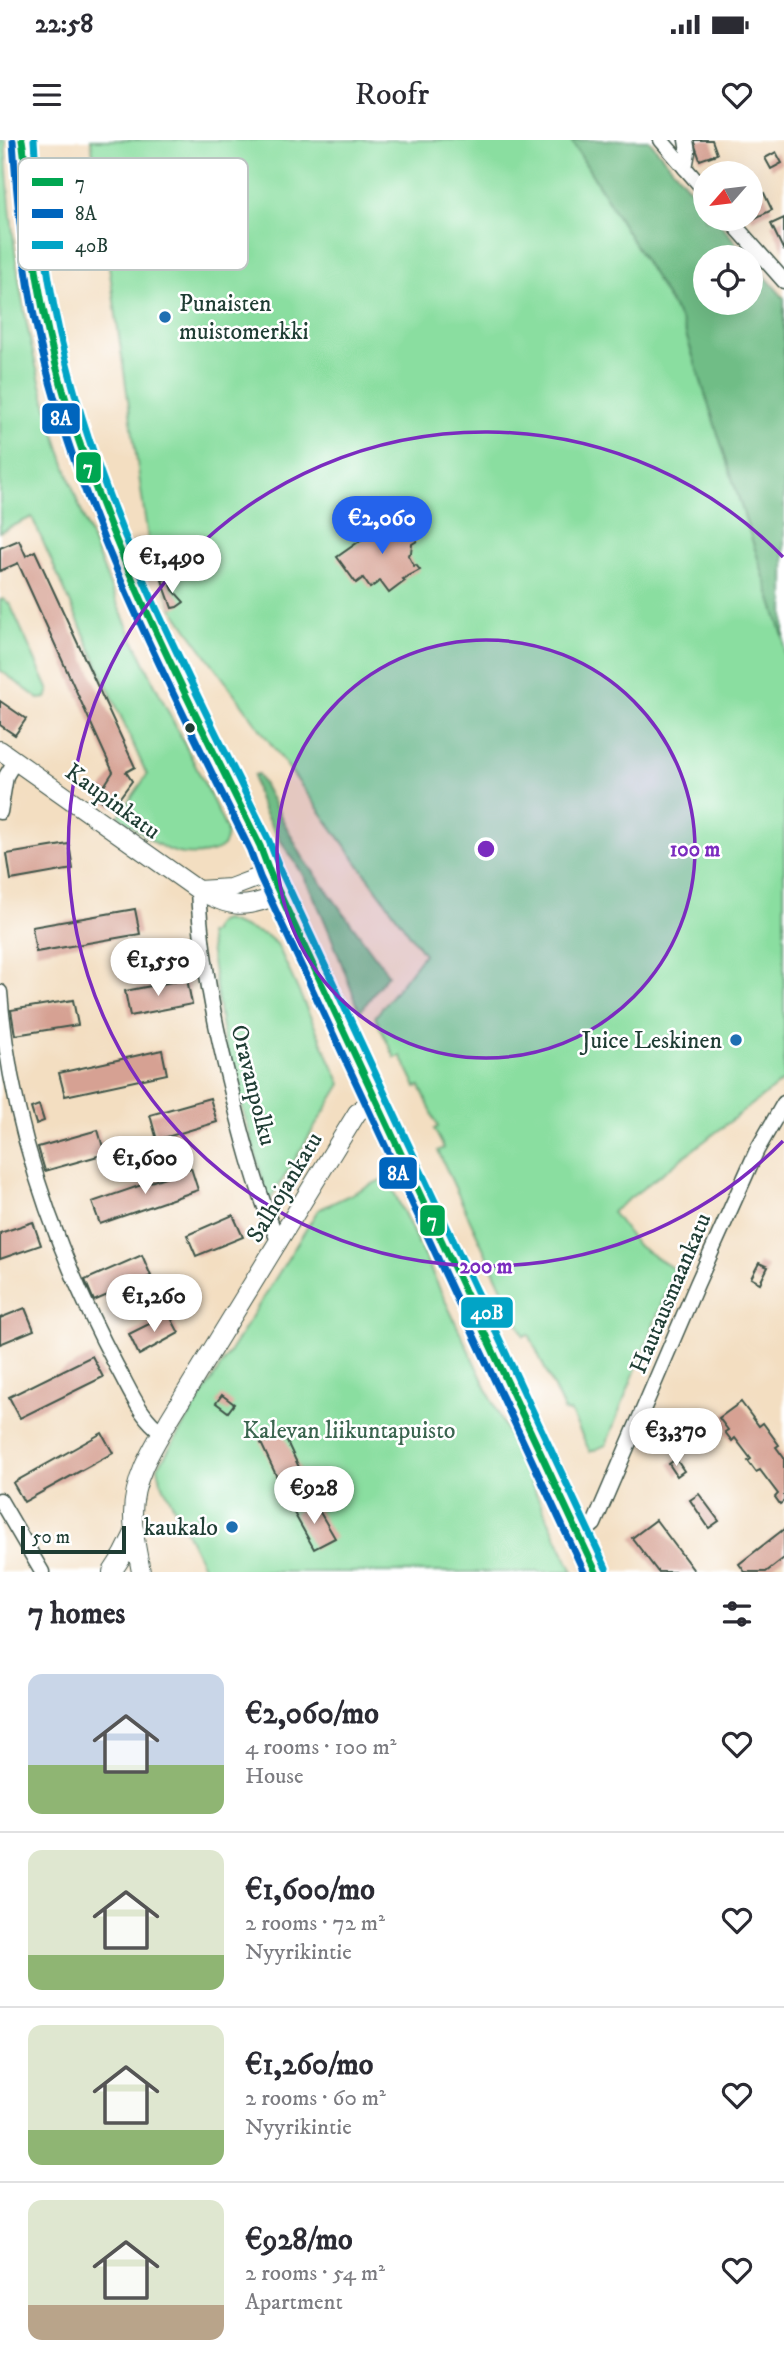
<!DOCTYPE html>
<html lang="en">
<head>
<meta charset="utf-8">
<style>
  :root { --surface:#fff; --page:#f7f7f7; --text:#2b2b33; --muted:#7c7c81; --line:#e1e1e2; --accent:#2563eb }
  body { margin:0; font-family:"IM FELL DW Pica",serif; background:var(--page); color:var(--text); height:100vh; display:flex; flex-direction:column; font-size:26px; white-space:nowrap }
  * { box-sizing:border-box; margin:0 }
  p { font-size:23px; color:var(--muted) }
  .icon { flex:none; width:38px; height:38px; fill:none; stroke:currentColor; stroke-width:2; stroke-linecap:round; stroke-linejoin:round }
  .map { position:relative; height:1432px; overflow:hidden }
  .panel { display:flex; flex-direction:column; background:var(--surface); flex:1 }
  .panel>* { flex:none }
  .needle { width:46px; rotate:242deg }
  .controls { position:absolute; left:693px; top:21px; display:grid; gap:14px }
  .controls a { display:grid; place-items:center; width:70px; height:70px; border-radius:50%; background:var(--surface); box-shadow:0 7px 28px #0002; font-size:35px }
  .scale { position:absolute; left:21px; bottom:18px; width:105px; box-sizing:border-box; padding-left:7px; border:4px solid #1f3d34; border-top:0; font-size:19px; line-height:24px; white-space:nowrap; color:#1f3d34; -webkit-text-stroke:5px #fff; paint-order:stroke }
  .price { position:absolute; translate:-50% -60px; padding:0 16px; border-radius:24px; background:#fff; color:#222; font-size:23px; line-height:46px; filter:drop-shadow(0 2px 4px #0008) }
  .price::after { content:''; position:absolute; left:50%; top:42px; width:21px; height:16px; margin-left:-10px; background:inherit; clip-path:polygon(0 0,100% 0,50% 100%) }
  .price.active { background:var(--accent); color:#fff }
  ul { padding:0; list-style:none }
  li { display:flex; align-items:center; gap:21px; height:175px; padding:0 28px }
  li+li { border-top:2px solid var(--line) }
  li span { display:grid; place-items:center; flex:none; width:196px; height:140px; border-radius:14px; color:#555 }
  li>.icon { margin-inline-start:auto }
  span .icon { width:84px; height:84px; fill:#fffc; stroke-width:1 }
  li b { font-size:30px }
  h2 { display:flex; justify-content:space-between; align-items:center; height:84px; padding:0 28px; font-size:30px }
  .status { display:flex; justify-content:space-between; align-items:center; height:49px; padding:0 35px; background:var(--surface); direction:ltr }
  .status svg { height:19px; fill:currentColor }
  header { display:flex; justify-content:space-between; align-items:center; height:91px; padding:0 28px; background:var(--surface); font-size:32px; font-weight:600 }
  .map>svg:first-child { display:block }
  .green { fill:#8adea0; stroke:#548e6a; stroke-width:2 }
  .forest { fill:#6fbd86; stroke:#477d5d; stroke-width:2 }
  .building { fill:#d6a193 }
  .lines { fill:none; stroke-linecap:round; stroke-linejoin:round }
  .minor-casing { stroke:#3f5549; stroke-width:17 }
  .tertiary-casing { stroke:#3f5549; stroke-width:20 }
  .primary-casing { stroke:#3f5549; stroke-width:25 }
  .minor { stroke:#fff; stroke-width:14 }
  .tertiary { stroke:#fff; stroke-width:18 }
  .primary { stroke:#fff; stroke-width:23 }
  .bus-1-casing { stroke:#fff; stroke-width:12 }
  .bus-2-casing { stroke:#fff; stroke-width:12 }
  .bus-3-casing { stroke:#fff; stroke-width:12 }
  .bus-1 { stroke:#00a651; stroke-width:7 }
  .bus-2 { stroke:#0065bd; stroke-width:7 }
  .bus-3 { stroke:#02a4c6; stroke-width:7 }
  .ring { fill:none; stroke:#7b2cbf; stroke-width:3.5 }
  .poi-dot { fill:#1f6fb2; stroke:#fff; stroke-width:2.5 }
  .bus-dot { fill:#1f3d34; stroke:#fff; stroke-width:2.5 }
  .labels { text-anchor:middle; stroke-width:5; stroke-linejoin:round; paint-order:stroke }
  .poi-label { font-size:24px; fill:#1f3d34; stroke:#fff; text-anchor:end }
  .street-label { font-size:24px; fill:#1f3d34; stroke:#fff }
  .park-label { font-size:24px; fill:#3a654f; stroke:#fff }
  .key { fill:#fff; stroke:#bcc5c2; stroke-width:2 }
  .key-label { font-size:19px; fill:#1f3d34 }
  .centre { fill:#7b2cbf; stroke:#fff; stroke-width:3.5 }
  .ring-label { font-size:21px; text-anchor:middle; font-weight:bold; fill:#7b2cbf; stroke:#fff; stroke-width:5; stroke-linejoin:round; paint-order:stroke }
  .line-badge { stroke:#fff; stroke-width:2.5 }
  .badge-label { font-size:19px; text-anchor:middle; font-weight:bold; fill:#fff }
</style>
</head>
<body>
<div class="status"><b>22:58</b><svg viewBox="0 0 49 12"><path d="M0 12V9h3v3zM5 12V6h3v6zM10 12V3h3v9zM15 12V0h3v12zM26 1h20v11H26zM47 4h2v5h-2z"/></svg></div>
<header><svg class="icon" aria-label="menu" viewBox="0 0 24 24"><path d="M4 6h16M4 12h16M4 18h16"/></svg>Roofr<svg class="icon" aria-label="heart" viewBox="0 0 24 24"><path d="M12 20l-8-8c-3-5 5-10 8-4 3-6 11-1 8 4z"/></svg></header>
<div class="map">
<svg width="784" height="1432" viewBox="0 0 784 1432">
  <rect width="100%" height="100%" fill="#fff"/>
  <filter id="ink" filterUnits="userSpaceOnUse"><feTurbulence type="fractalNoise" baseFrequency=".0143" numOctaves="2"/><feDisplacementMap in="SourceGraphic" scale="14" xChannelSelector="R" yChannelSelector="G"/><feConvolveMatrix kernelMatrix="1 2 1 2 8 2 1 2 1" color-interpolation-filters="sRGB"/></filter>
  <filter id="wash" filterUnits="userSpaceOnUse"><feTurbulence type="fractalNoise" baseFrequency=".00686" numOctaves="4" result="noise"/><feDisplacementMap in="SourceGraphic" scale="28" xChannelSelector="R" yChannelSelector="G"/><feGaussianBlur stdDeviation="1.57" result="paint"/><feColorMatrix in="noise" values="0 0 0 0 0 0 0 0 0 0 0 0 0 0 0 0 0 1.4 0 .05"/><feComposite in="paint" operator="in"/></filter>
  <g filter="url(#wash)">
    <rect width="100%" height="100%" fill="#f3dec1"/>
    <!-- green -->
    <g class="green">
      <path d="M0,0H5C9,69 16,137 31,204C51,295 84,384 120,470C152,544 192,615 226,689C228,698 225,708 215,711C173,724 151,700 119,676L147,635L32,377L0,392Z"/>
      <polygon points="91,0 571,0 682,182 784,499 784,940 612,1072 637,1105 675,1130 606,1305 590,1312 570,1271 565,1272 529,1194 524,1196 438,1011 444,1008 434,989 438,987 420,946 416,947 401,916 395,918 375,877 424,814 172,468 149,406"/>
      <polygon points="3,459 10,464 49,551 46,558 39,559 0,530 0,460"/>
      <path d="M225,780L267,796L277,804L341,944L269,1062L224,902L208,794L213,792C214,784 217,782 225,780Z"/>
      <polygon points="387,1037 573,1432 206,1432 161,1341 158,1327 318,1070"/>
    </g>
    <!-- forest -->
    <g class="forest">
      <polygon points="571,0 649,0 705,67 705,79 716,79 748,117 705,117 705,163 751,163 751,120 784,158 784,499 682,182"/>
      <path d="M258,634L302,716L388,834L360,872C343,829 328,783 306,741C289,707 255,675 254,635Z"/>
    </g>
    <g id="blocks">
      <!-- building -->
      <g class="building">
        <polygon points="693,0 712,0 717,14 700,20"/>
        <polygon points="776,12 782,23 771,29 765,18"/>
        <polygon points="764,53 772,70 751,80 751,59"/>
        <polygon points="784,78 784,111 771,84"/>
        <polygon points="392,378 397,385 403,381 417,401 412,404 411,413 408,415 414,426 416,425 420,430 403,439 405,441 389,453 380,441 370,448 363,438 356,443 337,417 371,393 372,383 383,384"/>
        <polygon points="19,400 26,416 35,411 135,627 126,632 132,641 112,668 97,657 113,632 18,423 0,431 0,408"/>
        <polygon points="168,438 173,450 184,462 177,467 172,468 162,440"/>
        <polygon points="0,561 26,579 15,595 0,585"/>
        <polygon points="69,704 73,729 11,740 7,714"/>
        <polygon points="135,769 140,794 36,812 32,787"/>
        <polygon points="187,839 192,864 130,876 125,851"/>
        <polygon points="73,860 78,885 15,895 11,870"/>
        <polygon points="162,910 167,934 65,956 59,933"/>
        <polygon points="210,958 217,982 157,1000 150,975"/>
        <polygon points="39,965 44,981 36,984 31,968"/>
        <polygon points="98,990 105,1014 45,1031 38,1007"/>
        <polygon points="191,1028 198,1050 100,1084 92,1062"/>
        <polygon points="233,1075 243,1097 196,1116 187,1095"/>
        <polygon points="33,1082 41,1105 0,1119 0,1093"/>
        <polygon points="142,1115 151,1136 94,1161 85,1140"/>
        <polygon points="759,1123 768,1127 760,1143 751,1138"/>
        <polygon points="25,1168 34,1190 0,1204 0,1178"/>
        <polygon points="169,1174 179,1193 139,1215 129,1194"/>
        <polygon points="92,1216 103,1237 20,1278 9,1257"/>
        <polygon points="222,1255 234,1264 228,1272 216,1263"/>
        <polygon points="741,1262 759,1286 763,1283 779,1305 776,1307 784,1318 784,1361 780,1364 775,1357 778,1354 760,1330 756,1332 748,1321 751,1319 735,1298 732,1301 725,1292 728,1290 719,1278"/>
        <polygon points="282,1291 312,1355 290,1365 260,1301"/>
        <polygon points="102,1293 113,1313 24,1362 13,1343"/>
        <polygon points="676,1319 684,1331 677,1336 669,1324"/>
        <polygon points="699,1354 719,1381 709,1388 690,1360"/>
        <polygon points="314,1362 335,1398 314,1409 294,1373"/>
        <polygon points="656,1380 695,1432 658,1432 632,1398"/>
        <polygon points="784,1389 784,1418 766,1432 745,1432 739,1424"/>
      </g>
    </g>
  </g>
  <g filter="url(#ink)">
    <use href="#blocks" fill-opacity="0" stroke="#3f5549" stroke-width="2"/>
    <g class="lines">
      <defs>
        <g id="minor">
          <polyline points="661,0 705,51"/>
          <polyline points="685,28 688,12 686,0"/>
          <polyline points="729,79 784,141"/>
          <polyline points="0,672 6,636 15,621"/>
          <path d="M198,750C201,816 214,882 230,945C243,999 257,1052 279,1103"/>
          <path d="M0,852C10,983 56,1112 117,1227C129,1248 141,1279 162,1292"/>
          <polyline points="0,1360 42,1432"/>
          <polyline points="580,1396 594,1384 697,1144 757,1010 784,963"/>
        </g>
        <g id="tertiary">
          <path d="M0,610L198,750C232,768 244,770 280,754"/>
          <polyline points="198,750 230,748 270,733"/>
          <polyline points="112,1432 123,1415 135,1391"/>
          <path d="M141,1432C138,1414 133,1395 133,1377C132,1341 151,1310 169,1280L357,973L375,957"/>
        </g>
        <path id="primary" d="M23,0C28,76 37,151 56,225C99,394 184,550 260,706L270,733L596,1432"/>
      </defs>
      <!-- minor casing -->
      <use href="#minor" class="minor-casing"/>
      <!-- tertiary casing -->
      <use href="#tertiary" class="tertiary-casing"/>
      <!-- primary casing -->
      <use href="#primary" class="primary-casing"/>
      <!-- minor -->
      <use href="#minor" class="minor"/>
      <!-- tertiary -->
      <use href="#tertiary" class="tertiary"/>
      <!-- primary -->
      <use href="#primary" class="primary"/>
      <defs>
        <path id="bus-1" d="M22,0C27,28 27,56 30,84C35,131 44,179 56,225C101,394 183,549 260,706L270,733L596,1432"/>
        <path id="bus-2" d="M13,1C18,77 26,153 46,227C90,397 173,553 250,710L260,737L584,1432"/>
        <path id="bus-3" d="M34,0C39,74 47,148 66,220C108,389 193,545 269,701L280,729L606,1428"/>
      </defs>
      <!-- bus-1 casing -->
      <use href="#bus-1" class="bus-1-casing"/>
      <!-- bus-2 casing -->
      <use href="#bus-2" class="bus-2-casing"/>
      <!-- bus-3 casing -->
      <use href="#bus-3" class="bus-3-casing"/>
      <!-- bus-1 -->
      <use href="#bus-1" class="bus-1"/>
      <!-- bus-2 -->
      <use href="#bus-2" class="bus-2"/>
      <!-- bus-3 -->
      <use href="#bus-3" class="bus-3"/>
    </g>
  </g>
  <!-- distance rings -->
  <circle cx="486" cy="709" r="209" fill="#7b2cbf" fill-opacity=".12"/>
  <g class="ring">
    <circle cx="486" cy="709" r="209"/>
    <path d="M783 1001A417 417 0 1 1 783 417"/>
  </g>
  <!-- markers -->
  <g class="poi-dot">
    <circle cx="165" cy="177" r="7"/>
    <circle cx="736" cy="900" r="7"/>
    <circle cx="232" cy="1387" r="7"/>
  </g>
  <circle class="bus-dot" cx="190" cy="588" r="6"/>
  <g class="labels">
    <!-- poi labels -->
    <g class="poi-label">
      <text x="179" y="171" text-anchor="start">Punaisten<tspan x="179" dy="28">muistomerkki</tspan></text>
      <text x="722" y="908">Juice Leskinen</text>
      <text x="218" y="1395">kaukalo</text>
    </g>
    <!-- street labels -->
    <g class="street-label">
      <text transform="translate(113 661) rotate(36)" y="8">Kaupinkatu</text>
      <text transform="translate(254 945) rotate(76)" y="8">Oravanpolku</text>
      <text transform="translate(284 1047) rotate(-59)" y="8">Salhojankatu</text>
      <text transform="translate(670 1153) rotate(-67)" y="8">Hautausmaankatu</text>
    </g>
    <!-- park labels -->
    <g class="park-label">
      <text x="349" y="1298">Kalevan liikuntapuisto</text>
    </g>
  </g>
  <!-- legend -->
  <rect x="18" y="18" width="230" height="112" rx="10" class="key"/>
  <rect x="32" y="38" width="31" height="8" fill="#00a651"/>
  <rect x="32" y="69" width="31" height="9" fill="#0065bd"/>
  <rect x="32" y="101" width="31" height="8" fill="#02a4c6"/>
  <g class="key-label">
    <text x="75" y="49">7</text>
    <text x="75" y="80">8A</text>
    <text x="75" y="112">40B</text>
  </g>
  <circle cx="486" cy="709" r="10" class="centre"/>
  <g class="ring-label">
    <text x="695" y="716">100 m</text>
    <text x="486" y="1133">200 m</text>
  </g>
  <g class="line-badge">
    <rect x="41" y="262" width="40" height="33" rx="7" fill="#0065bd"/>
    <rect x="75" y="311" width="27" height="33" rx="7" fill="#00a651"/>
    <rect x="378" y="1016" width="40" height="34" rx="7" fill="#0065bd"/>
    <rect x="419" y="1064" width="27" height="33" rx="7" fill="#00a651"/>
    <rect x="460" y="1156" width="54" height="33" rx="7" fill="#02a4c6"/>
  </g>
  <g class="badge-label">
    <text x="61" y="285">8A</text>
    <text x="88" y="334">7</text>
    <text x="398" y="1040">8A</text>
    <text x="432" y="1087">7</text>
    <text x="487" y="1179">40B</text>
  </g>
</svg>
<div class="controls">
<a><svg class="needle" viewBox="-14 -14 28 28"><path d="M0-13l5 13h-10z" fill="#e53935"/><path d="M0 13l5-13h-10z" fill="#7c7c81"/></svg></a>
<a><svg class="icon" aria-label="locate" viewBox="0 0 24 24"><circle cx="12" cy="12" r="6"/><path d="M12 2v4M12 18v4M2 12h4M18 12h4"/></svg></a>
</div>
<div class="scale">50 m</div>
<b class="price active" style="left:382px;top:416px">€2,060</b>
<b class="price" style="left:172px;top:455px">€1,490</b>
<b class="price" style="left:158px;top:858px">€1,550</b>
<b class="price" style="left:145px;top:1056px">€1,600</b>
<b class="price" style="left:154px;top:1194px">€1,260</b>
<b class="price" style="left:676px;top:1328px">€3,370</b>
<b class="price" style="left:314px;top:1386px">€928</b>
</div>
<section class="panel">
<h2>7 homes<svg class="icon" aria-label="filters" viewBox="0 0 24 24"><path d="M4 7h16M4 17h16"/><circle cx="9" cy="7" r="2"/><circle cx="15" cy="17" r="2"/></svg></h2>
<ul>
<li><span style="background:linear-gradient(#c9d6e8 65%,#8fb573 0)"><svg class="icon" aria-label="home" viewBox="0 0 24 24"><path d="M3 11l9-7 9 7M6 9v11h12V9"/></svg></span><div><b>€2,060/mo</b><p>4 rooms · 100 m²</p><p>House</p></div><svg class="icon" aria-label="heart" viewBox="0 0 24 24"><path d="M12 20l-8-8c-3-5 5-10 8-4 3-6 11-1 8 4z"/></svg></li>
<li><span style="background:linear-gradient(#dfe7d0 75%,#8fb573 0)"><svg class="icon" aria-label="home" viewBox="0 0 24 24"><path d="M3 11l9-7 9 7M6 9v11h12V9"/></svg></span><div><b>€1,600/mo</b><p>2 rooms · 72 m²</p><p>Nyyrikintie</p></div><svg class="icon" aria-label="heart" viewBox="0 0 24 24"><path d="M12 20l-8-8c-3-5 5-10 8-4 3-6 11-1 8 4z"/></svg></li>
<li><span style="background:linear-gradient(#dfe7d0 75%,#8fb573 0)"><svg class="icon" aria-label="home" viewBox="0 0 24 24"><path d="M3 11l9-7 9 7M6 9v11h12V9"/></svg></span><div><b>€1,260/mo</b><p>2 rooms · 60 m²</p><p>Nyyrikintie</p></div><svg class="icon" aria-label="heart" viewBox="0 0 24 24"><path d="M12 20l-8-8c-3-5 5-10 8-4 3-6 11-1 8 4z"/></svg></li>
<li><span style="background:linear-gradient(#dfe7d0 75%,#b9a48a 0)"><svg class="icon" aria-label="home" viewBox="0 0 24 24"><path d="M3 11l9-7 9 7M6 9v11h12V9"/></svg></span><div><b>€928/mo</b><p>2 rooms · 54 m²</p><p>Apartment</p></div><svg class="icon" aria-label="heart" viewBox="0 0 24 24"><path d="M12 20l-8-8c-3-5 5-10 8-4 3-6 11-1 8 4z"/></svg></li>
</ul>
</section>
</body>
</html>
